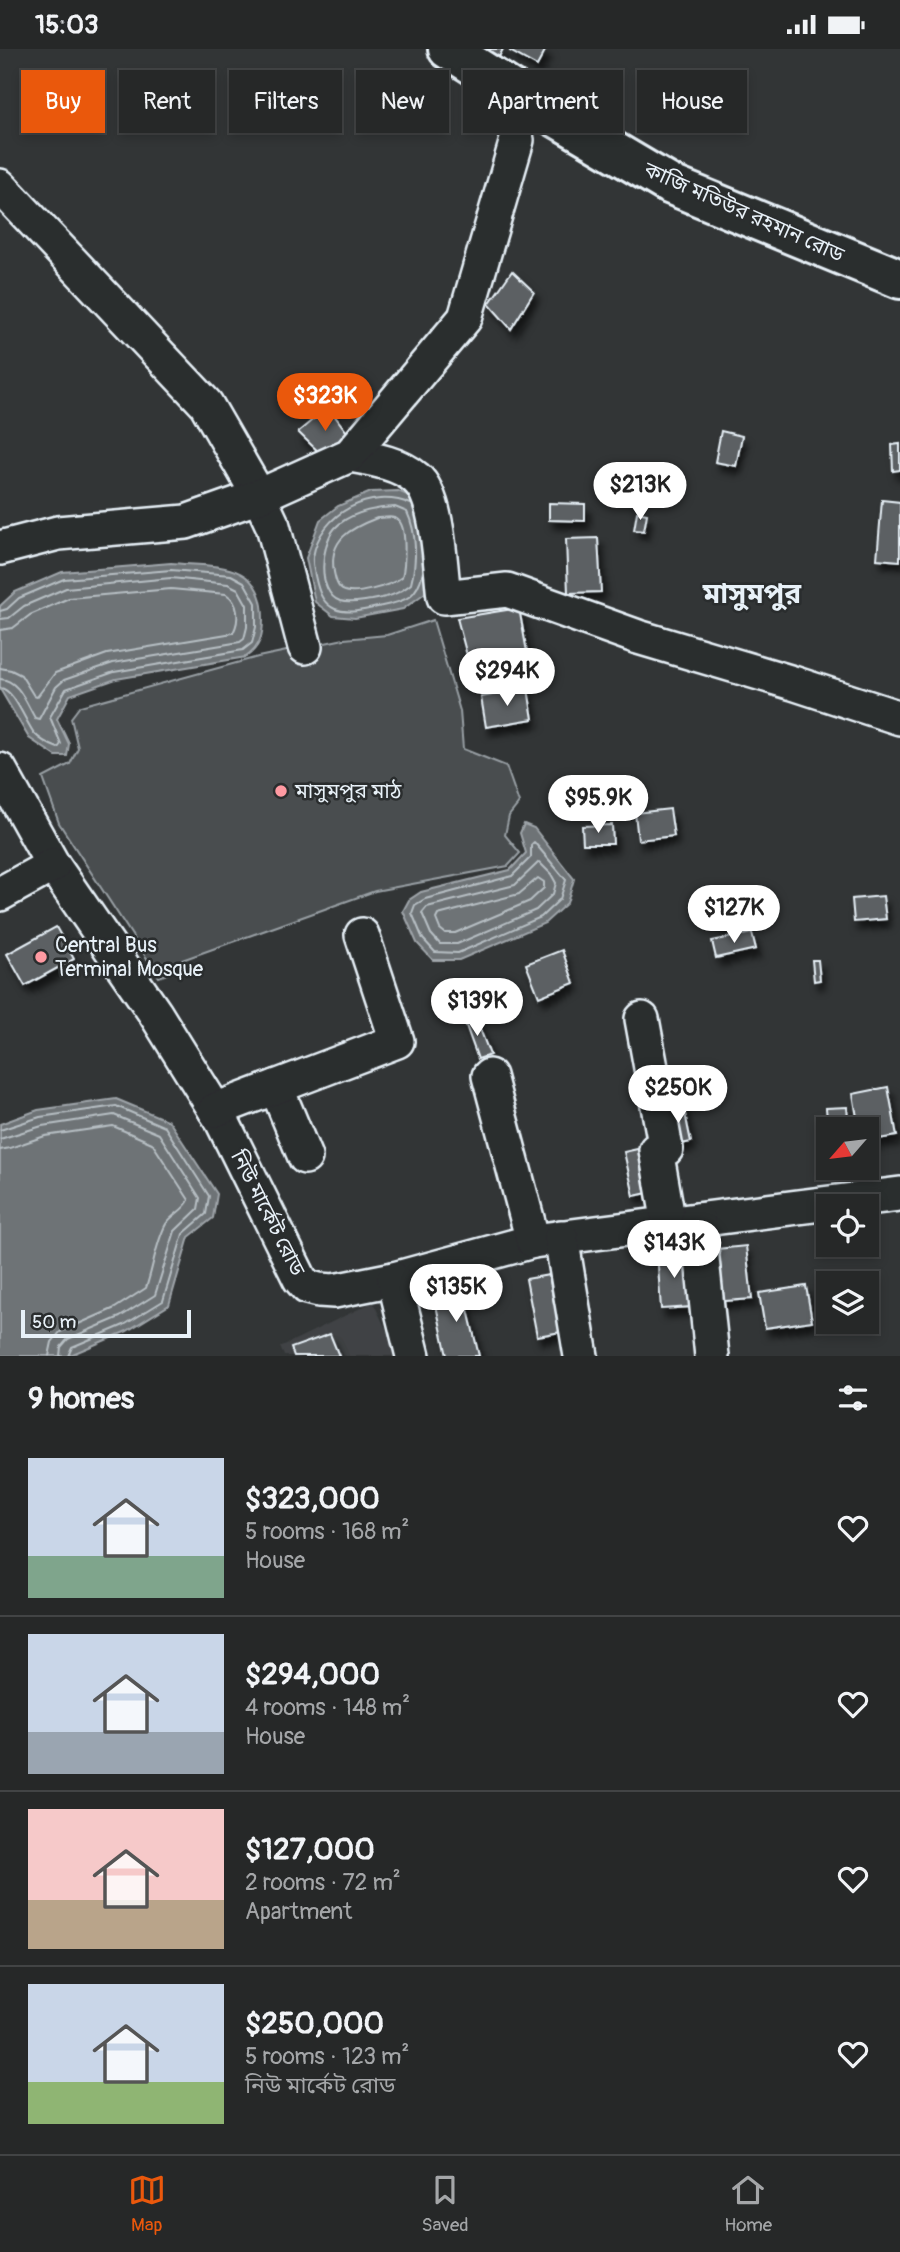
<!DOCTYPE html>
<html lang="en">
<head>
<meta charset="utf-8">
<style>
  :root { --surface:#262828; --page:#2e3030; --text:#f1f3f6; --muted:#a4a6a8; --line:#424445; --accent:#ea580c }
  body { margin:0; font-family:Pangolin,"Noto Sans Bengali",sans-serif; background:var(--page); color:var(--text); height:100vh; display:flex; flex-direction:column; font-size:26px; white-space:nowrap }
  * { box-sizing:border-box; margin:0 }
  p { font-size:23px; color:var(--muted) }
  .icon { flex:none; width:38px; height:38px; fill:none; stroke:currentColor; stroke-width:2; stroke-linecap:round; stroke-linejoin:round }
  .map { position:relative; height:1307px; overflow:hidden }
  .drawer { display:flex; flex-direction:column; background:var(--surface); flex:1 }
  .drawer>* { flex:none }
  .banner { position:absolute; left:21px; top:21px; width:859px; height:63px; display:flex; gap:14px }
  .needle { width:46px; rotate:242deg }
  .fabs { position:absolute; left:816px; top:1068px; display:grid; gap:14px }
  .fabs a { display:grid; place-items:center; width:63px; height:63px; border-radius:0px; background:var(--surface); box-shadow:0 4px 10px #0003,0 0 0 2px var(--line); font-size:35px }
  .scale { position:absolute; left:21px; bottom:18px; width:170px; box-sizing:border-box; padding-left:7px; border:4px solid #e8f1f8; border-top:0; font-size:19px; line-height:24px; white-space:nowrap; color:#e8f1f8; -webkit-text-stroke:5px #2a2d2e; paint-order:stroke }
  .price { position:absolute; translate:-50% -60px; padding:0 16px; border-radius:24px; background:#fff; color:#222; font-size:23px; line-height:46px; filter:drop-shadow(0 2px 4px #0008) }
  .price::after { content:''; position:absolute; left:50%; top:42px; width:21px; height:16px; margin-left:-10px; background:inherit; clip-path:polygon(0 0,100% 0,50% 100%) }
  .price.selected { background:var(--accent); color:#fff }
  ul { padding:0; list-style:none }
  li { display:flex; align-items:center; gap:21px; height:175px; padding:0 28px }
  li+li { border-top:2px solid var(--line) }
  li span { display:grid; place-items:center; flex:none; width:196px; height:140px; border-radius:0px; color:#555 }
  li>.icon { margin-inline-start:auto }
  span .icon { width:84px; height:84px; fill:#fffc; stroke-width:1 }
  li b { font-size:30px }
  h2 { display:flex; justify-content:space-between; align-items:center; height:84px; padding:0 28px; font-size:30px }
  .pill { padding:0 24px; border-radius:0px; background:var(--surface); box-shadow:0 4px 10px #0003,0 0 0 2px var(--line); font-size:24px; line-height:63px }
  .pill.selected { background:var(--accent); color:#fff }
  .status { display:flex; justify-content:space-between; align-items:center; height:49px; padding:0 35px; background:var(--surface); direction:ltr }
  .status svg { height:19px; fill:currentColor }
  .menu { display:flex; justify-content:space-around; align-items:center; height:98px; border-top:2px solid var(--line); background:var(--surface); font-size:19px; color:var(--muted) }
  .menu a { display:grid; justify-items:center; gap:4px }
  .menu .selected { color:var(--accent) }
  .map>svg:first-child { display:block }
  .built { fill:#3f4244 }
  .green { fill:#494d4f; stroke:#989fa4; stroke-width:2 }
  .water { fill:#6e7376; stroke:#9fa5aa; stroke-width:2 }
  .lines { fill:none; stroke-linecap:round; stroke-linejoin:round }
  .shore { stroke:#b7bfc4; stroke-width:2 }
  .building { fill:#5c6063; stroke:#e8f1f8; stroke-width:2; filter:url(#shadow) }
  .minor-casing { stroke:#e8f1f8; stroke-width:38 }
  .major-casing { stroke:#e8f1f8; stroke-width:44 }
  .minor { stroke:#2a2d2e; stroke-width:33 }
  .major { stroke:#2a2d2e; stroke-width:38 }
  .poi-dot { fill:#ff9aa2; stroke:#2a2d2e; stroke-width:2.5 }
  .labels { text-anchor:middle; stroke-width:5; stroke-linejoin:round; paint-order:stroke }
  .street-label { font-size:21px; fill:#e8f1f8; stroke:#2a2d2e }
  .poi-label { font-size:21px; fill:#e8f1f8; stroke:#2a2d2e; text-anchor:start }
  .district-label { font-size:28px; font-weight:bold; fill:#e8f1f8; stroke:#2a2d2e }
</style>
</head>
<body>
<div class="status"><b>15:03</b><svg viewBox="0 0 49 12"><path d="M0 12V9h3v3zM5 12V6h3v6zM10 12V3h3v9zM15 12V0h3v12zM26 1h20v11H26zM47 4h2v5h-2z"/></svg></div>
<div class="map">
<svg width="900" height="1307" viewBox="0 0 900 1307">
  <defs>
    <filter id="shadow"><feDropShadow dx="4.5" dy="8" stdDeviation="3.5" flood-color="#0009"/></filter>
  </defs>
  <rect width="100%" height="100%" fill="#323536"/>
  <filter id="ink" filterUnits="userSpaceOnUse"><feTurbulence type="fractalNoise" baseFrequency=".0143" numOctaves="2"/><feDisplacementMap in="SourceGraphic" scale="14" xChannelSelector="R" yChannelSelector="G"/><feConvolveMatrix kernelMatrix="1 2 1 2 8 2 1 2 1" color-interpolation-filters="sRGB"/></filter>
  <g filter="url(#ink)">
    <!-- built -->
    <polygon class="built" points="373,1253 399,1307 284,1307 280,1298"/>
    <!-- green -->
    <polygon class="green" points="433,571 460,662 463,700 506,717 519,754 509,767 505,786 520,804 508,817 375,842 182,911 181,920 159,928 59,774 43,729 70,715 78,699 71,669 80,657 258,608 344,590 387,586"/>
    <!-- water -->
    <g class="water">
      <polygon points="398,442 419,451 430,524 425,544 403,560 355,569 333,567 315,553 306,509 320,471 338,457 371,443"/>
      <path d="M171,514C215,518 263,511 263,570C263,587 260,598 246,608L116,630L70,646L57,670L69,695L67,707H56L29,689L0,640V557L15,543L62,523Z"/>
      <polygon points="524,775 534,779 574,830 567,854 545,874 459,911 433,911 417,894 403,862 409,851 421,843 510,821 526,804 520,784"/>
      <polygon points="116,1050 169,1072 217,1145 213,1169 189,1188 169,1256 127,1282 68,1307 0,1307 0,1075 38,1061"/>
    </g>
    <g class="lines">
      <!-- shore -->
      <g class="shore">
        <path d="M411,455C371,438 320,464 313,508C312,516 315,527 317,535C320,546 324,555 335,560C349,566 369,560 382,557C407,552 417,548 423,523"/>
        <path d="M395,458L407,463C417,484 417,512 411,535C399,545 388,548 372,551C362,552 349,555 340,552C316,543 321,495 335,479C350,463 374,459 395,458Z"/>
        <path d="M377,469C384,469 395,466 399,472C407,480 405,517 402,528C392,536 350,550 340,539C336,535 335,528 334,523C328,490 351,479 377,469Z"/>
        <path d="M0,562L7,560L19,549L64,530L171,521L231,526L244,533L256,554V578L252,594L243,601L114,623L66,640L50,668L61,695L58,699C50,696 40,691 34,684C25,672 14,640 0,639"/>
        <path d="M0,570L9,569L24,557L66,539L171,529L228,535L238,540L247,556V578L244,590L240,593L113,614L64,631L56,638L39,670L35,669C26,654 19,631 0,630"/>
        <path d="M0,581L13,579L30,566L69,549L171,540L226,545C239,553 240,571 233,584L107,605L55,624L37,648L34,647L21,626L11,621L0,619"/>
        <polygon points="534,793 566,831 560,850 541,868 458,904 435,903 423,890 412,864 415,856 425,850 512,827 531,808 531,796"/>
        <polygon points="539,813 551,825 556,834 553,845 536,861 457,895 440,895 431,885 422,864 427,858 515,836"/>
        <polygon points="538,829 544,833 544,839 530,852 455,884 445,884 440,880 436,870 438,866 519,845"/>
        <polyline points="0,1081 40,1068 116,1057 165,1078 209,1147 206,1165 183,1185 163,1252 124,1276 72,1298 68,1307"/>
        <polyline points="0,1090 42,1077 114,1066 159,1085 200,1149 198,1160 175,1182 155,1246 120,1268 68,1290 61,1298 60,1307"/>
        <path d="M0,1101L10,1099L45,1087L113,1077L152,1094L189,1151C185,1161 172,1165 166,1175C156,1193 153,1219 146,1239L115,1259L60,1283L52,1293L49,1307"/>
      </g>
    </g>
    <!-- building -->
    <g class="building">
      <polygon points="477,0 503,0 498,10"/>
      <polygon points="511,0 546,0 537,17 510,2"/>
      <polygon points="512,222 534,243 511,280 489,255"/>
      <polygon points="328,358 349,386 327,411 298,383"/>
      <polygon points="721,382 742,387 736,417 715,413"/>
      <polygon points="900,395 900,421 893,422 892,396"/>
      <polygon points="882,451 900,453 900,512 877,510"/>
      <polygon points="549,454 585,455 585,472 549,471"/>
      <polygon points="637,463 647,465 644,482 634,481"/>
      <polygon points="598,489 601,543 568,544 566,490"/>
      <polygon points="519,559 529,614 469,614 457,569"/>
      <polygon points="528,640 533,670 486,678 481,648"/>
      <polygon points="670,760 674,787 638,791 635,764"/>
      <polygon points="612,776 613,795 583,795 582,777"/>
      <polygon points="745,844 751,870 718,878 711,853"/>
      <polygon points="883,847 886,870 854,873 852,850"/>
      <polygon points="56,878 74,910 25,937 7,905"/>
      <polygon points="752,884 756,900 716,909 712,892"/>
      <polygon points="562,901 574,934 539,948 526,915"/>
      <polygon points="812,911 818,911 820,931 814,932"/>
      <polygon points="475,967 490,1006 478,1010 464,971"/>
      <polygon points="693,1022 698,1047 665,1054 660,1029"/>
      <polygon points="888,1038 897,1087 866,1092 866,1080 859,1080 853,1045"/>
      <polygon points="683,1055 691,1093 672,1097 664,1059"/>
      <polygon points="847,1058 849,1080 828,1080 826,1059"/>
      <polygon points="642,1099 652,1143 634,1147 624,1103"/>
      <polygon points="746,1197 752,1250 712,1253 707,1201"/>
      <polygon points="688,1201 692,1258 661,1260 657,1203"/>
      <polygon points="549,1226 554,1254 561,1253 567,1282 537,1287 526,1230"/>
      <polygon points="806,1237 812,1272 765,1279 759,1244"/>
      <polygon points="463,1240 479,1307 447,1307 434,1247"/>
      <polygon points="330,1285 339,1307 294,1307 291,1299"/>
    </g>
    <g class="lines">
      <defs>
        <g id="minor">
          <polyline points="0,137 206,355 259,447 273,477 305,598"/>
          <path d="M350,406C372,410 399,414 416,429C439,448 440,518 444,548L507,541L638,588L793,634L900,669"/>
          <polyline points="0,499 58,484 186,473 259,447 350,406 465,269 517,91"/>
          <polyline points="0,721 53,816 155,964 222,1072 300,1230 307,1238 319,1241 334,1242 394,1230 533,1192 900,1145"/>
          <polyline points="0,845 53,816"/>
          <polyline points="642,970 666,1100 656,1101 669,1175"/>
          <polyline points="489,1027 533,1192"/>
          <polyline points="276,1038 305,1108"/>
          <polyline points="215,1061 397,992 362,886"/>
          <polyline points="698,1171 712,1307"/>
          <polyline points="561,1188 581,1307"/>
          <polyline points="394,1230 413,1307"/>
        </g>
        <polyline id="major" points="448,0 539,58 669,135 900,230"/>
      </defs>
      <!-- minor casing -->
      <use href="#minor" class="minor-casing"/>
      <!-- major casing -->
      <use href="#major" class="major-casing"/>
      <!-- minor -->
      <use href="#minor" class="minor"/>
      <!-- major -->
      <use href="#major" class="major"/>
    </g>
  </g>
  <!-- markers -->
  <g class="poi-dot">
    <circle cx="281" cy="742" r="7"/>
    <circle cx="41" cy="908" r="7"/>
  </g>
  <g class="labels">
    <!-- street labels -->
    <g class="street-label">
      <text transform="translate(744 163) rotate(24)" y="7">কাজি মতিউর রহমান রোড</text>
      <text transform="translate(268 1164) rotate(63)" y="7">নিউ মার্কেট রোড</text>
    </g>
    <!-- poi labels -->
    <g class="poi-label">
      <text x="295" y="749">মাসুমপুর মাঠ</text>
      <text x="55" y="903">Central Bus<tspan x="55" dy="24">Terminal Mosque</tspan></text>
    </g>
    <!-- district labels -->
    <g class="district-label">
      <text x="752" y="554">মাসুমপুর</text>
    </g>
  </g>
</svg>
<div class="fabs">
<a><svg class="needle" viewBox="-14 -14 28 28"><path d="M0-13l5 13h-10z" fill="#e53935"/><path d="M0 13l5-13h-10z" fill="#a4a6a8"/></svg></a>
<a><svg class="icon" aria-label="locate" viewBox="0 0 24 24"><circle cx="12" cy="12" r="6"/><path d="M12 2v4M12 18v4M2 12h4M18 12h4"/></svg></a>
<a><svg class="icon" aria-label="layers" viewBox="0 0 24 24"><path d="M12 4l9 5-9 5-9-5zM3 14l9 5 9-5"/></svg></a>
</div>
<div class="scale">50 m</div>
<b class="price selected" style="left:325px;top:384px">$323K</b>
<b class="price" style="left:640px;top:473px">$213K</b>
<b class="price" style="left:507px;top:659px">$294K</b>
<b class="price" style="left:598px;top:786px">$95.9K</b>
<b class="price" style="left:734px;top:896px">$127K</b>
<b class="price" style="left:477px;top:989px">$139K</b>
<b class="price" style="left:678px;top:1076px">$250K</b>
<b class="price" style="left:674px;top:1231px">$143K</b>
<b class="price" style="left:456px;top:1275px">$135K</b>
<div class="banner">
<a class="pill selected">Buy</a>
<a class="pill">Rent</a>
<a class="pill">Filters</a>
<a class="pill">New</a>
<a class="pill">Apartment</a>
<a class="pill">House</a>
</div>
</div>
<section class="drawer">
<h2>9 homes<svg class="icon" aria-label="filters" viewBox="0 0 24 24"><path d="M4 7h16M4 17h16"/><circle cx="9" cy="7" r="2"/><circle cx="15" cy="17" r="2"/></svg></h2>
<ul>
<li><span style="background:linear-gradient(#c9d6e8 70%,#7fa58c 0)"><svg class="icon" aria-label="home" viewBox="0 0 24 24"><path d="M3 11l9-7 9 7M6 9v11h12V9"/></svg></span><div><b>$323,000</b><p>5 rooms · 168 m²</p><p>House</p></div><svg class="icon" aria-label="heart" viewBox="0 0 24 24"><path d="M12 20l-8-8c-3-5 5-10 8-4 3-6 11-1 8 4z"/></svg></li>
<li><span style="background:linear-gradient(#c9d6e8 70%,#9aa5b1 0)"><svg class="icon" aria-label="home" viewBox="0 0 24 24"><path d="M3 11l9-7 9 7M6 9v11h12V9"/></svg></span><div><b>$294,000</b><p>4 rooms · 148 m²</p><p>House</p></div><svg class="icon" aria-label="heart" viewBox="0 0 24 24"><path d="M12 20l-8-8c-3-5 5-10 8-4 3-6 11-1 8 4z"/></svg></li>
<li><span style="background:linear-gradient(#f6c9c9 65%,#b9a48a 0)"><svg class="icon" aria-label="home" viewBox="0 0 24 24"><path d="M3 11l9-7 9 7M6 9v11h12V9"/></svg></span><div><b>$127,000</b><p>2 rooms · 72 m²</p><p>Apartment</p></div><svg class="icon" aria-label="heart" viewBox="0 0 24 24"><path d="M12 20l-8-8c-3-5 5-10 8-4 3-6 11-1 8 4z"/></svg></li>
<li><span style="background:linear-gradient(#c9d6e8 70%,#8fb573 0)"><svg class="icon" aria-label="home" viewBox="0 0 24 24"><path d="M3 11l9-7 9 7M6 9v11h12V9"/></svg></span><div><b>$250,000</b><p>5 rooms · 123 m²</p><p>নিউ মার্কেট রোড</p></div><svg class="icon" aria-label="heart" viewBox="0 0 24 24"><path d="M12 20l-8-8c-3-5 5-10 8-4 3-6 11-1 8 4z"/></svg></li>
</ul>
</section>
<nav class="menu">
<a class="selected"><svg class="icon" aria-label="map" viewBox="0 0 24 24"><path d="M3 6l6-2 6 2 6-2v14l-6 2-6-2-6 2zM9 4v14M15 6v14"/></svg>Map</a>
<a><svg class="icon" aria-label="saved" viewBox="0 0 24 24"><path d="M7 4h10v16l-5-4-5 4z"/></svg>Saved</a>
<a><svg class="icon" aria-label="home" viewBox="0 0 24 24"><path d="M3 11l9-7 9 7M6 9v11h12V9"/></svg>Home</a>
</nav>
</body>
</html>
